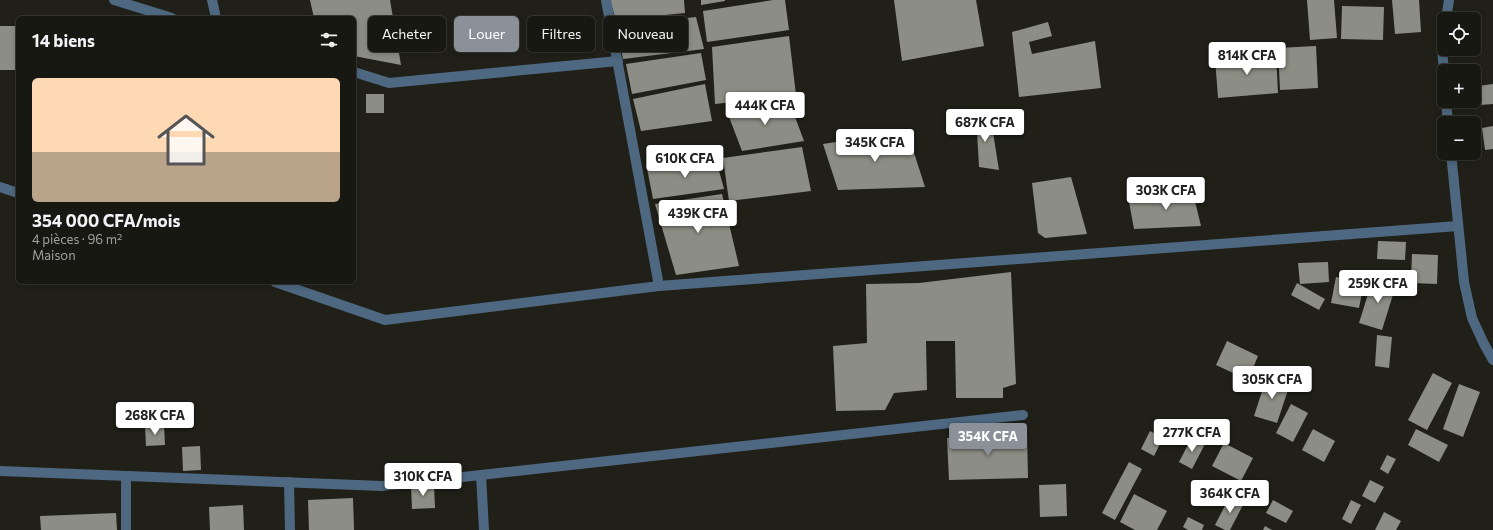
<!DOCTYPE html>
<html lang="fr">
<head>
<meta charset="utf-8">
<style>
  :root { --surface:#181813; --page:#21211c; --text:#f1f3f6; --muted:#9fa0a0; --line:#363733; --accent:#8c9099 }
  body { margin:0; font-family:Commissioner,sans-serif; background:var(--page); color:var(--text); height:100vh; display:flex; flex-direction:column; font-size:15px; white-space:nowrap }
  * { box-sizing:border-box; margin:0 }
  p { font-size:13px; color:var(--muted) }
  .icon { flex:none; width:22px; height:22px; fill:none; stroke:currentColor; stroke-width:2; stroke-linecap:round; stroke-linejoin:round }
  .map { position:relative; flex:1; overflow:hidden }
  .sheet { position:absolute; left:16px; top:16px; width:340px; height:268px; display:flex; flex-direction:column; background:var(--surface); border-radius:6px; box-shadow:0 2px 6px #0003,0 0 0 1px var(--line) }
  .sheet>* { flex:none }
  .guide { position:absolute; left:368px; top:16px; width:380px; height:36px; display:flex; gap:8px }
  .fabs { position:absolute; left:1437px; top:12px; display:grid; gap:8px }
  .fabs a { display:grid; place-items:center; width:44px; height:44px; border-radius:6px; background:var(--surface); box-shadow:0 2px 6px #0003,0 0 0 1px var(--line); font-size:20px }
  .price { position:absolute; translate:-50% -34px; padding:0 9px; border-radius:4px; background:#fff; color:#222; font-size:13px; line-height:26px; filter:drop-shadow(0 1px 2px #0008) }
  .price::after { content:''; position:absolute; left:50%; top:24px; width:12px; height:9px; margin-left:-6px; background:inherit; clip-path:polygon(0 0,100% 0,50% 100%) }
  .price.selected { background:var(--accent); color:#fff }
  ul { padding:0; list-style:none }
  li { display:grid; align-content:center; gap:8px; height:212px; padding:0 16px }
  li span { display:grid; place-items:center; height:124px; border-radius:6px; color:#555 }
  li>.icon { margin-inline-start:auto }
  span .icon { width:72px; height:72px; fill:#fffc; stroke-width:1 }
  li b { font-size:17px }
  h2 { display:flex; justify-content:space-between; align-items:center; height:48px; padding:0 16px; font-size:17px }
  .tag { padding:0 14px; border-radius:6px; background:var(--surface); box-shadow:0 2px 6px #0003,0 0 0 1px var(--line); font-size:14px; line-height:36px }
  .tag.selected { background:var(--accent); color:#fff }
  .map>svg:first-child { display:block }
  .building { fill:#8c8d84 }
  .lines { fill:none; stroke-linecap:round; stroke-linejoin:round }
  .minor { stroke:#4d6880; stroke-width:10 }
</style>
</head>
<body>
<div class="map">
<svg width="1493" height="530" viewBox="0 0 1493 530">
  <rect width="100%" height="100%" fill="#202019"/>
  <!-- building -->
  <g class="building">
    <polygon points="310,0 390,0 401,65 354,56 354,18 314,18"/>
    <polygon points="610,0 684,0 685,13 616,20"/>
    <polygon points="701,0 725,0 725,1 701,5"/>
    <polygon points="773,0 785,0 789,30 707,42 703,11"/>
    <polygon points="894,0 976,0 984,46 902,61"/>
    <polygon points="1307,0 1334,0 1337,38 1310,40"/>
    <polygon points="1392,0 1419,0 1421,32 1395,34"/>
    <polygon points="1342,6 1384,7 1383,40 1341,39"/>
    <polygon points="696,17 704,49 623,59 617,26"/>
    <polygon points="1048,22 1052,36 1029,42 1032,54 1095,41 1101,88 1019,97 1012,32"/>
    <rect x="0" y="26" width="18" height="44"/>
    <polygon points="789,36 796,95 715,104 712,47"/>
    <polygon points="1316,46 1318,88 1280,90 1278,48"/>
    <polygon points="701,53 706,80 632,94 626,64"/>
    <polygon points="1276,54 1278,93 1218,98 1215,58"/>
    <polygon points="705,84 712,121 641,131 633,99"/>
    <polygon points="1493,84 1493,104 1480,105 1478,86"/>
    <rect x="366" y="94" width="18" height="19"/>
    <polygon points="789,101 804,141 742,151 726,109"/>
    <polygon points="991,120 999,170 979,167 977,132 966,132 966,122"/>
    <polygon points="1493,126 1493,149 1485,150 1482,128"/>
    <polygon points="907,131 925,187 838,190 823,144"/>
    <polygon points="802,147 811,191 729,201 723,158"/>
    <polygon points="716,160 724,189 653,199 647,168"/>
    <polygon points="1071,177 1087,234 1045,238 1038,233 1032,183"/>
    <polygon points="1192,189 1201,226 1134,229 1129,202"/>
    <polygon points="722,194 739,266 676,275 655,204"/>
    <polygon points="1378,241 1406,242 1405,260 1377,259"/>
    <polygon points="1412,254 1438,255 1437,284 1411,283"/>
    <polygon points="1328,262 1329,282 1300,284 1298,263"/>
    <polygon points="1011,272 1016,384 1003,388 1003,398 956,398 955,341 926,341 927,390 894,393 885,410 836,411 833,346 867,343 866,284 919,283"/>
    <polygon points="1336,277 1364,282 1359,308 1331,303"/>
    <polygon points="1373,278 1396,285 1382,330 1359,323"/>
    <polygon points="1297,283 1325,299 1319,310 1291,295"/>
    <polygon points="1377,335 1392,337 1389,368 1375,366"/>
    <polygon points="1227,341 1258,356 1248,380 1216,365"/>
    <polygon points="1433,373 1452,383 1427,430 1408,420"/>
    <polygon points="1267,376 1290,384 1277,423 1254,416"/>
    <polygon points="1459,384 1480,392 1463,437 1443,429"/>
    <polygon points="1291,404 1308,413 1293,442 1276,433"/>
    <polygon points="164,425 165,445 146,446 145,426"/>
    <polygon points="1313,429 1335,441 1324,462 1302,450"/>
    <polygon points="1416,429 1448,445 1439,462 1408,445"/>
    <polygon points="1150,431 1163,438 1154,456 1141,449"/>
    <polygon points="1027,434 1028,478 949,480 947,438"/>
    <polygon points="1192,437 1205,444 1192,469 1179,462"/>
    <polygon points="1224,443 1253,458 1241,481 1212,466"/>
    <polygon points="200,446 201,470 183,471 182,447"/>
    <polygon points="1387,455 1396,459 1388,474 1380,469"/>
    <polygon points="1129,462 1142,469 1115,520 1102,513"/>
    <polygon points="1370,480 1384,487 1375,503 1362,496"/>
    <polygon points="1066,484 1067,516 1040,517 1039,485"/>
    <polygon points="434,485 435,508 412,509 411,486"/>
    <polygon points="1134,494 1167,511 1157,530 1135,530 1120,522"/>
    <polygon points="1230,496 1244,503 1230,530 1225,530 1215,525"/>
    <polygon points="353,498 354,530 309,530 308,500"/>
    <polygon points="1273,500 1293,511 1286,523 1266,513"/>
    <polygon points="1351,500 1361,505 1351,524 1342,519"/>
    <polygon points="243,505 244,530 210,530 209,507"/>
    <polygon points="1384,512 1401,521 1396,530 1375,530"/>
    <polygon points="116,513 117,530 41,530 40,516"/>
    <polygon points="1188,517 1204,525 1202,530 1188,530 1183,527"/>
    <polygon points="1265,526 1272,530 1263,530"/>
  </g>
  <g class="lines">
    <!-- minor -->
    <g class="minor">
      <polyline points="114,0 172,18"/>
      <polyline points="212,0 216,18"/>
      <polyline points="606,0 659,286"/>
      <polyline points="1446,19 1449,0"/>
      <polyline points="1444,36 1442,49 1444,71"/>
      <polyline points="354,72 389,83 618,61"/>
      <polyline points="1446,101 1448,123"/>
      <polyline points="1451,153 1464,282 1472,318 1484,344 1493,360"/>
      <polyline points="0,187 18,193"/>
      <polyline points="275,282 385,320 659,286 1458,226"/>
      <polyline points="0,471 382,486 1023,415"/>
      <polyline points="481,475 484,530"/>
      <polyline points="126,476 126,530"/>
      <polyline points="289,482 290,530"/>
    </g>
  </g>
</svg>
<div class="fabs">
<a><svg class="icon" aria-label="locate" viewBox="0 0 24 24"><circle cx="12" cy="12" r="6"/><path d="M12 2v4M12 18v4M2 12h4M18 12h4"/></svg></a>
<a>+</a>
<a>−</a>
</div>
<b class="price" style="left:1247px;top:76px">814K CFA</b>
<b class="price" style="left:765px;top:126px">444K CFA</b>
<b class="price" style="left:985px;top:143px">687K CFA</b>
<b class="price" style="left:875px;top:163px">345K CFA</b>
<b class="price" style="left:685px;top:179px">610K CFA</b>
<b class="price" style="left:1166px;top:211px">303K CFA</b>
<b class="price" style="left:698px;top:234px">439K CFA</b>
<b class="price" style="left:1378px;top:304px">259K CFA</b>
<b class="price" style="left:1272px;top:400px">305K CFA</b>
<b class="price" style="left:155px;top:436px">268K CFA</b>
<b class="price" style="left:1192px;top:453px">277K CFA</b>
<b class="price selected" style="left:988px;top:457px">354K CFA</b>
<b class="price" style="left:423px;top:497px">310K CFA</b>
<b class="price" style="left:1230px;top:514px">364K CFA</b>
<div class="guide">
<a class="tag">Acheter</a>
<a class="tag selected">Louer</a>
<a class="tag">Filtres</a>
<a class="tag">Nouveau</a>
</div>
<section class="sheet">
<h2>14 biens<svg class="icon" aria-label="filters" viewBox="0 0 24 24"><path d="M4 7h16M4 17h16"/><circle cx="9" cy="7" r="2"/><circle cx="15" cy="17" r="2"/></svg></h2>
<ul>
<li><span style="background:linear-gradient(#ffd9b3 60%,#b9a48a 0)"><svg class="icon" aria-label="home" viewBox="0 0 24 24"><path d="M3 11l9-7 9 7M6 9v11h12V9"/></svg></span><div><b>354 000 CFA/mois</b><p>4 pièces · 96 m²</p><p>Maison</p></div></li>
</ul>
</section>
</div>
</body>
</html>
